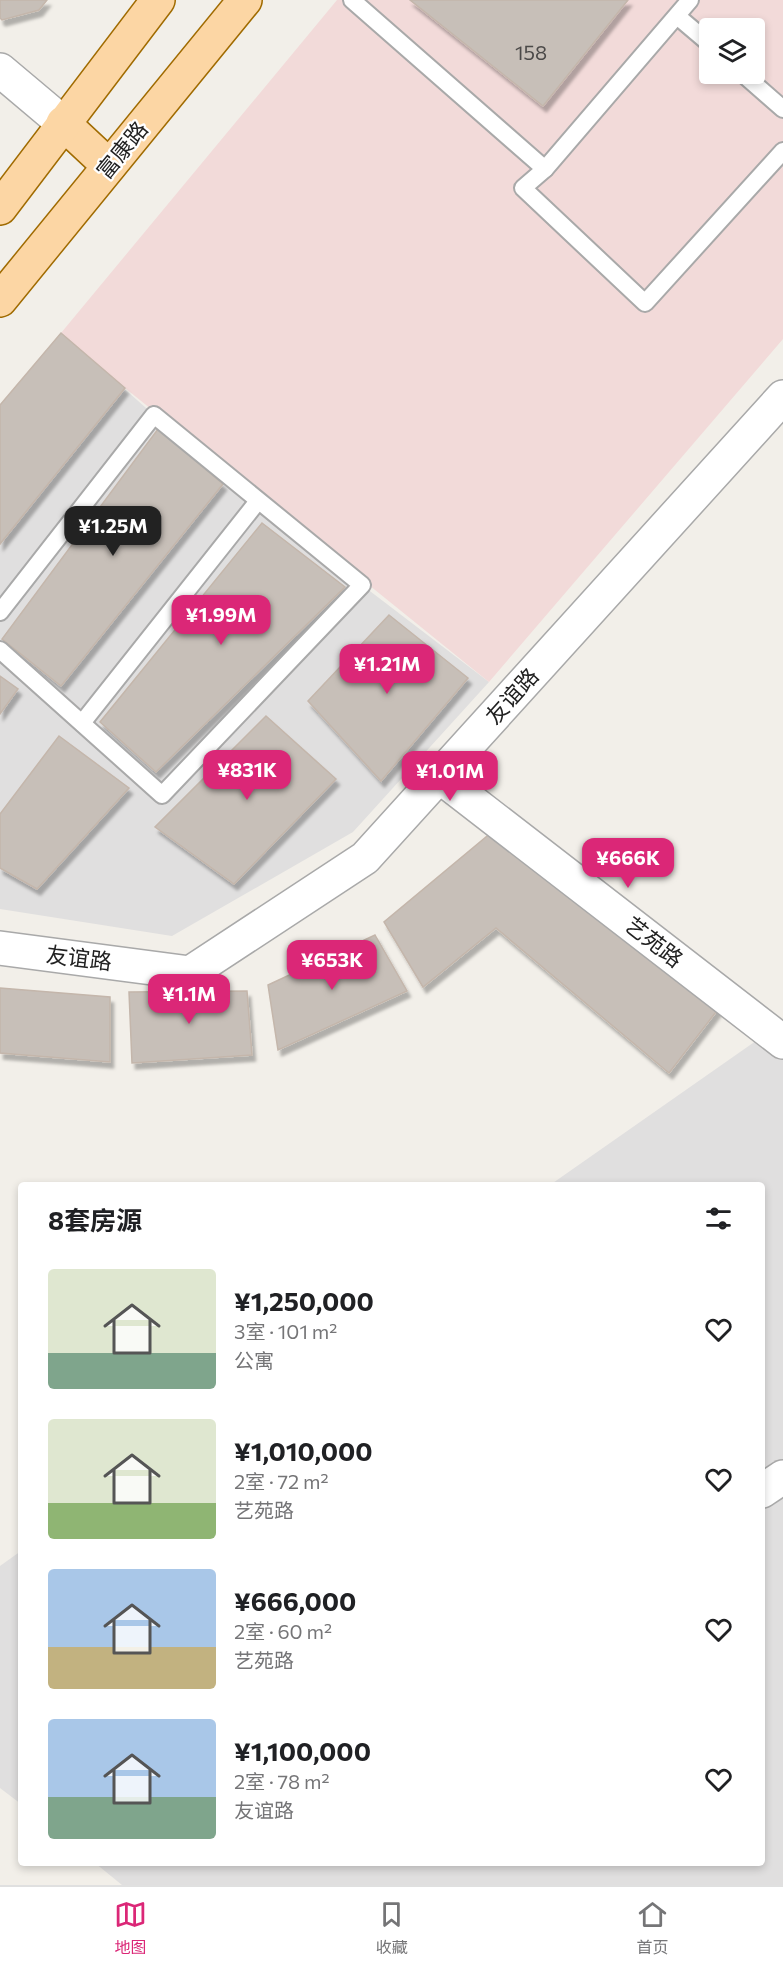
<!DOCTYPE html>
<html lang="zh">
<head>
<meta charset="utf-8">
<style>
  :root { --surface:#fff; --page:#f6f6f6; --text:#202124; --muted:#757577; --line:#e0e0e0; --accent:#db2777 }
  body { margin:0; font-family:Commissioner,"Noto Sans SC",sans-serif; background:var(--page); color:var(--text); height:100vh; display:flex; flex-direction:column; font-size:22px; white-space:nowrap }
  * { box-sizing:border-box; margin:0 }
  p { font-size:20px; color:var(--muted) }
  .icon { flex:none; width:33px; height:33px; fill:none; stroke:currentColor; stroke-width:2; stroke-linecap:round; stroke-linejoin:round }
  .map { position:relative; flex:1; overflow:hidden }
  .sheet { position:absolute; left:18px; top:1182px; width:747px; height:684px; display:flex; flex-direction:column; background:var(--surface); border-radius:6px; box-shadow:0 3px 9px #0003 }
  .sheet>* { flex:none }
  .controls { position:absolute; left:699px; top:18px; display:grid; gap:12px }
  .controls a { display:grid; place-items:center; width:66px; height:66px; border-radius:6px; background:var(--surface); box-shadow:0 3px 9px #0003; font-size:30px }
  .price { position:absolute; translate:-50% -51px; padding:0 14px; border-radius:12px; background:var(--accent); color:#fff; font-size:20px; line-height:39px; filter:drop-shadow(0 2px 3px #0008) }
  .price::after { content:''; position:absolute; left:50%; top:36px; width:18px; height:14px; margin-left:-9px; background:inherit; clip-path:polygon(0 0,100% 0,50% 100%) }
  .price.on { background:#222; color:#fff }
  ul { padding:0; list-style:none }
  li { display:flex; align-items:center; gap:18px; height:150px; padding:0 30px }
  li span { display:grid; place-items:center; flex:none; width:168px; height:120px; border-radius:6px; color:#555 }
  li>.icon { margin-inline-start:auto }
  span .icon { width:72px; height:72px; fill:#fffc; stroke-width:1 }
  li b { font-size:26px }
  h2 { display:flex; justify-content:space-between; align-items:center; height:72px; padding:0 30px; font-size:26px }
  .tab-bar { display:flex; justify-content:space-around; align-items:center; height:84px; border-top:2px solid var(--line); background:var(--surface); font-size:16px; color:var(--muted) }
  .tab-bar a { display:grid; justify-items:center; gap:3px }
  .tab-bar .on { color:var(--accent) }
  .map>svg:first-child { display:block }
  .residential { fill:#e0dfdf }
  .commercial { fill:#f2dad9; fill-rule:evenodd }
  .building { fill:#c7bfb8; stroke:#c4b6ab; stroke-width:1.5; filter:url(#shadow) }
  .lines { fill:none; stroke-linecap:round; stroke-linejoin:round }
  .lane-casing { stroke:#a9a9a9; stroke-width:20 }
  .street-casing { stroke:#a9a9a9; stroke-width:36 }
  .primary-casing { stroke:#a06b00; stroke-width:36 }
  .lane { stroke:#fff; stroke-width:16 }
  .street { stroke:#fff; stroke-width:33 }
  .primary { stroke:#fcd6a4; stroke-width:33 }
  .labels { text-anchor:middle; stroke-width:4.5; stroke-linejoin:round; paint-order:stroke }
  .number-label { font-size:20px; fill:#4b4948 }
  .street-label { font-size:22px; fill:#222; stroke:#fff }
</style>
</head>
<body>
<div class="map">
<svg width="783" height="1885" viewBox="0 0 783 1885">
  <defs>
    <filter id="shadow"><feDropShadow dx="3.5" dy="6" stdDeviation="1.5" flood-color="#0004"/></filter>
  </defs>
  <rect width="100%" height="100%" fill="#f2efe9"/>
  <!-- residential -->
  <g class="residential">
    <polygon points="61,333 154,415 362,585 489,682 353,832 172,936 0,909 0,405"/>
    <polygon points="783,1022 783,1885 122,1885 95,1863 762,1863 762,1185 550,1185"/>
    <polygon points="21,1551 21,1804 0,1788 0,1566"/>
  </g>
  <!-- commercial -->
  <path class="commercial" d="M337,0H783V339L489,682L125,388L61,333ZM710,28H754V74H710Z"/>
  <!-- building -->
  <g class="building">
    <polygon points="0,0 47,0 39,10 2,20 0,18"/>
    <polygon points="410,0 628,0 543,106"/>
    <polygon points="61,333 125,388 0,544 0,405"/>
    <polygon points="158,429 223,484 61,686 2,639"/>
    <polygon points="262,523 345,587 156,772 100,722"/>
    <polygon points="389,615 468,678 381,781 308,701"/>
    <polygon points="0,676 18,689 0,714"/>
    <polygon points="266,716 336,779 234,884 155,827"/>
    <polygon points="59,736 129,788 37,889 0,868 0,814"/>
    <polygon points="492,832 719,1008 669,1073 496,928 423,987 384,922"/>
    <polygon points="375,935 407,991 278,1050 268,985"/>
    <polygon points="0,988 110,997 110,1062 0,1053"/>
    <polygon points="247,991 252,1055 132,1063 129,992"/>
  </g>
  <g class="lines">
    <defs>
      <g id="lane">
        <polyline points="352,0 545,169"/>
        <polyline points="690,0 545,169 523,188 645,303 783,151"/>
        <polyline points="677,16 710,44"/>
        <polyline points="743,74 783,109"/>
        <polyline points="0,612 154,415 362,585 162,795 0,650"/>
        <polyline points="82,723 258,501"/>
      </g>
      <g id="street">
        <polyline points="0,70 63,123"/>
        <polyline points="439,776 783,1042"/>
        <polyline points="0,948 190,973 365,858 783,397"/>
        <polyline points="762,1491 783,1477"/>
      </g>
      <g id="primary">
        <polyline points="63,123 109,166"/>
        <polyline points="0,208 158,0"/>
        <polyline points="0,300 245,0"/>
      </g>
    </defs>
    <!-- lane casing -->
    <use href="#lane" class="lane-casing"/>
    <!-- street casing -->
    <use href="#street" class="street-casing"/>
    <!-- primary casing -->
    <use href="#primary" class="primary-casing"/>
    <!-- lane -->
    <use href="#lane" class="lane"/>
    <!-- street -->
    <use href="#street" class="street"/>
    <!-- primary -->
    <use href="#primary" class="primary"/>
  </g>
  <g class="labels">
    <!-- number labels -->
    <g class="number-label">
      <text x="531" y="60">158</text>
    </g>
    <!-- street labels -->
    <g class="street-label">
      <text transform="translate(122 150) rotate(-51)" y="8">富康路</text>
      <text transform="translate(512 696) rotate(-48)" y="8">友谊路</text>
      <text transform="translate(654 942) rotate(38)" y="8">艺苑路</text>
      <text transform="translate(79 958) rotate(7)" y="8">友谊路</text>
    </g>
  </g>
</svg>
<div class="controls">
<a><svg class="icon" aria-label="layers" viewBox="0 0 24 24"><path d="M12 4l9 5-9 5-9-5zM3 14l9 5 9-5"/></svg></a>
</div>
<b class="price on" style="left:113px;top:557px">¥1.25M</b>
<b class="price" style="left:221px;top:646px">¥1.99M</b>
<b class="price" style="left:387px;top:695px">¥1.21M</b>
<b class="price" style="left:247px;top:801px">¥831K</b>
<b class="price" style="left:450px;top:802px">¥1.01M</b>
<b class="price" style="left:628px;top:889px">¥666K</b>
<b class="price" style="left:332px;top:991px">¥653K</b>
<b class="price" style="left:189px;top:1025px">¥1.1M</b>
<section class="sheet">
<h2>8套房源<svg class="icon" aria-label="filters" viewBox="0 0 24 24"><path d="M4 7h16M4 17h16"/><circle cx="9" cy="7" r="2"/><circle cx="15" cy="17" r="2"/></svg></h2>
<ul>
<li><span style="background:linear-gradient(#dfe7d0 70%,#7fa58c 0)"><svg class="icon" aria-label="home" viewBox="0 0 24 24"><path d="M3 11l9-7 9 7M6 9v11h12V9"/></svg></span><div><b>¥1,250,000</b><p>3室 · 101 m²</p><p>公寓</p></div><svg class="icon" aria-label="heart" viewBox="0 0 24 24"><path d="M12 20l-8-8c-3-5 5-10 8-4 3-6 11-1 8 4z"/></svg></li>
<li><span style="background:linear-gradient(#dfe7d0 70%,#8fb573 0)"><svg class="icon" aria-label="home" viewBox="0 0 24 24"><path d="M3 11l9-7 9 7M6 9v11h12V9"/></svg></span><div><b>¥1,010,000</b><p>2室 · 72 m²</p><p>艺苑路</p></div><svg class="icon" aria-label="heart" viewBox="0 0 24 24"><path d="M12 20l-8-8c-3-5 5-10 8-4 3-6 11-1 8 4z"/></svg></li>
<li><span style="background:linear-gradient(#a9c7e8 65%,#c2b280 0)"><svg class="icon" aria-label="home" viewBox="0 0 24 24"><path d="M3 11l9-7 9 7M6 9v11h12V9"/></svg></span><div><b>¥666,000</b><p>2室 · 60 m²</p><p>艺苑路</p></div><svg class="icon" aria-label="heart" viewBox="0 0 24 24"><path d="M12 20l-8-8c-3-5 5-10 8-4 3-6 11-1 8 4z"/></svg></li>
<li><span style="background:linear-gradient(#a9c7e8 65%,#7fa58c 0)"><svg class="icon" aria-label="home" viewBox="0 0 24 24"><path d="M3 11l9-7 9 7M6 9v11h12V9"/></svg></span><div><b>¥1,100,000</b><p>2室 · 78 m²</p><p>友谊路</p></div><svg class="icon" aria-label="heart" viewBox="0 0 24 24"><path d="M12 20l-8-8c-3-5 5-10 8-4 3-6 11-1 8 4z"/></svg></li>
</ul>
</section>
</div>
<nav class="tab-bar">
<a class="on"><svg class="icon" aria-label="map" viewBox="0 0 24 24"><path d="M3 6l6-2 6 2 6-2v14l-6 2-6-2-6 2zM9 4v14M15 6v14"/></svg>地图</a>
<a><svg class="icon" aria-label="saved" viewBox="0 0 24 24"><path d="M7 4h10v16l-5-4-5 4z"/></svg>收藏</a>
<a><svg class="icon" aria-label="home" viewBox="0 0 24 24"><path d="M3 11l9-7 9 7M6 9v11h12V9"/></svg>首页</a>
</nav>
</body>
</html>
